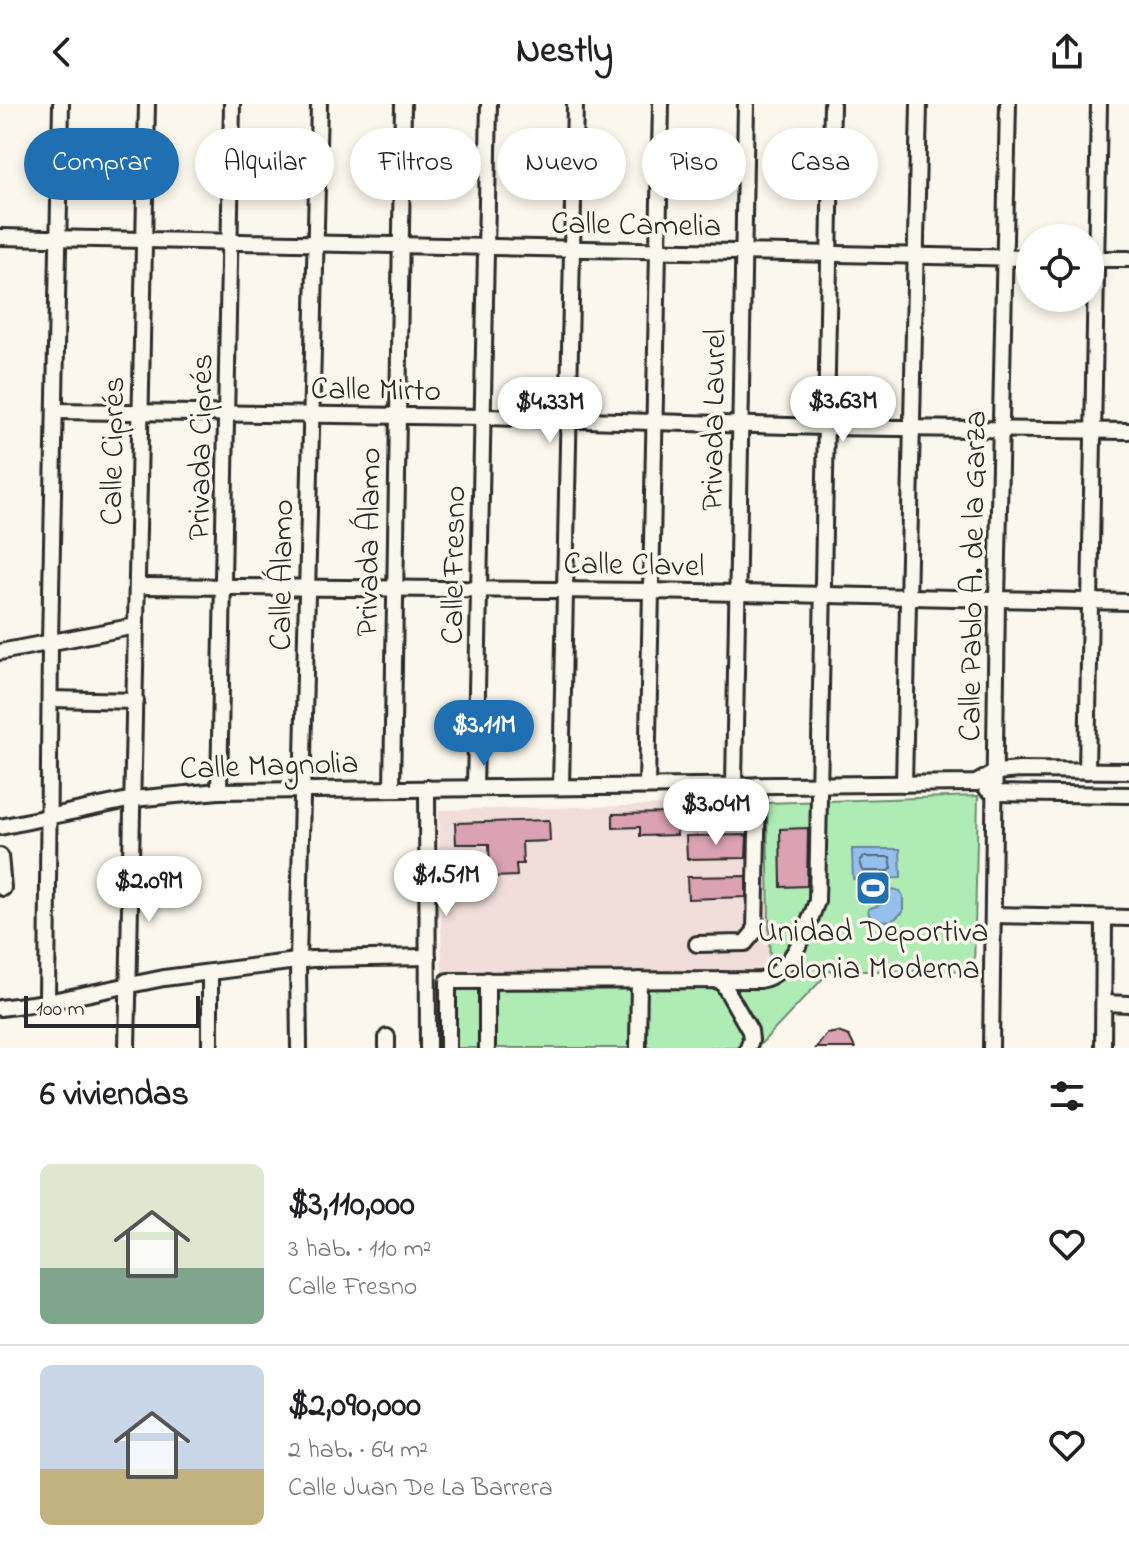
<!DOCTYPE html>
<html lang="es">
<head>
<meta charset="utf-8">
<style>
  :root { --surface:#fff; --page:#f2f2f2; --text:#202124; --muted:#757577; --line:#e0e0e0; --accent:#1f6fb2 }
  body { margin:0; font-family:"Indie Flower",sans-serif; background:var(--page); color:var(--text); height:100vh; display:flex; flex-direction:column; font-size:30px; white-space:nowrap }
  * { box-sizing:border-box; margin:0 }
  p { font-size:26px; color:var(--muted) }
  .icon { flex:none; width:44px; height:44px; fill:none; stroke:currentColor; stroke-width:2; stroke-linecap:round; stroke-linejoin:round }
  .map { position:relative; height:944px; overflow:hidden }
  .details { display:flex; flex-direction:column; background:var(--surface); flex:1 }
  .details>* { flex:none }
  .banner { position:absolute; left:24px; top:24px; width:1082px; height:72px; display:flex; gap:16px }
  .tools { position:absolute; left:1016px; top:120px; display:grid; gap:16px }
  .tools a { display:grid; place-items:center; width:88px; height:88px; border-radius:50%; background:var(--surface); box-shadow:0 4px 12px #0003; font-size:40px }
  .scale { position:absolute; left:24px; bottom:20px; width:176px; box-sizing:border-box; padding-left:8px; border:4px solid #2b2b2b; border-top:0; font-size:22px; line-height:28px; white-space:nowrap; color:#2b2b2b; -webkit-text-stroke:6px #fbf7ec; paint-order:stroke }
  .price { position:absolute; translate:-50% -68px; padding:0 18px; border-radius:28px; background:#fff; color:#222; font-size:26px; line-height:52px; filter:drop-shadow(0 2px 4px #0008) }
  .price::after { content:''; position:absolute; left:50%; top:48px; width:24px; height:18px; margin-left:-12px; background:inherit; clip-path:polygon(0 0,100% 0,50% 100%) }
  .price.selected { background:var(--accent); color:#fff }
  ul { padding:0; list-style:none }
  li { display:flex; align-items:center; gap:24px; height:200px; padding:0 40px }
  li+li { border-top:2px solid var(--line) }
  li span { display:grid; place-items:center; flex:none; width:224px; height:160px; border-radius:12px; color:#555 }
  li>.icon { margin-inline-start:auto }
  span .icon { width:96px; height:96px; fill:#fffc; stroke-width:1 }
  li b { font-size:34px }
  h2 { display:flex; justify-content:space-between; align-items:center; height:96px; padding:0 40px; font-size:34px }
  .tag { padding:0 28px; border-radius:36px; background:var(--surface); box-shadow:0 4px 12px #0003; font-size:28px; line-height:72px }
  .tag.selected { background:var(--accent); color:#fff }
  header { display:flex; justify-content:space-between; align-items:center; height:104px; padding:0 40px; background:var(--surface); font-size:36px; font-weight:800 }
  .map>svg:first-child { display:block }
  .built { fill:#f1dedb }
  .green { fill:#aeecb3; stroke:#6c8c6f; stroke-width:2 }
  .water { fill:#93c0ed; stroke:#69849f; stroke-width:2 }
  .lines { fill:none; stroke-linecap:round; stroke-linejoin:round }
  .shore { stroke:#556779; stroke-width:2 }
  .building { fill:#daa2b3; stroke:#2b2b2b; stroke-width:2 }
  .minor-casing { stroke:#2b2b2b; stroke-width:20 }
  .minor { stroke:#fbf7ec; stroke-width:14 }
  .labels { text-anchor:middle; stroke-width:7; stroke-linejoin:round; paint-order:stroke }
  .street-label { font-size:32px; fill:#2b2b2b; stroke:#fbf7ec }
  .poi-label { font-size:32px; fill:#2b2b2b; stroke:#fbf7ec }
</style>
</head>
<body>
<header><svg class="icon" aria-label="back" viewBox="0 0 24 24"><path d="M15 5l-7 7 7 7"/></svg>Nestly<svg class="icon" aria-label="share" viewBox="0 0 24 24"><path d="M12 15V3M7 8l5-5 5 5M5 13v7h14v-7"/></svg></header>
<div class="map">
<svg width="1129" height="944" viewBox="0 0 1129 944">
  <rect width="100%" height="100%" fill="#fbf7ec"/>
  <filter id="ink" filterUnits="userSpaceOnUse"><feTurbulence type="fractalNoise" baseFrequency=".0125" numOctaves="2"/><feDisplacementMap in="SourceGraphic" scale="16" xChannelSelector="R" yChannelSelector="G"/><feConvolveMatrix kernelMatrix="1 2 1 2 8 2 1 2 1" color-interpolation-filters="sRGB"/></filter>
  <g filter="url(#ink)">
    <!-- built -->
    <polygon class="built" points="767,699 770,873 442,873 439,706"/>
    <!-- green -->
    <polygon class="green" points="978,692 974,867 830,867 757,944 443,944 442,873 770,872 767,699"/>
    <!-- water -->
    <g class="water">
      <polygon points="852,745 900,745 901,774 853,775"/>
      <polygon points="893,785 900,787 903,792 903,808 892,817 870,816 868,805 883,800 886,790"/>
    </g>
    <g class="lines">
      <!-- shore -->
      <polygon class="shore" points="864,753 890,753 892,764 889,767 863,767 860,757"/>
    </g>
    <!-- building -->
    <g class="building">
      <polygon points="676,709 677,731 640,732 640,723 613,724 613,710"/>
      <polygon points="549,716 550,737 522,738 523,760 516,760 517,772 490,773 489,740 456,740 455,719"/>
      <polygon points="808,724 807,782 781,783 780,725"/>
      <polygon points="747,731 746,754 687,755 686,732"/>
      <polygon points="441,756 461,756 461,780 440,780"/>
      <polygon points="746,772 746,793 688,795 687,773"/>
      <polygon points="838,928 849,932 855,944 816,944 827,930"/>
    </g>
    <g class="lines">
      <defs>
        <g id="minor">
          <polyline points="0,133 1030,154"/>
          <polyline points="1090,155 1129,155"/>
          <polyline points="55,307 484,313 825,323 1129,327"/>
          <polyline points="137,482 650,487 1129,498"/>
          <polyline points="0,548 136,522"/>
          <polyline points="50,595 136,597"/>
          <polyline points="1087,667 1099,0"/>
          <polyline points="904,680 919,0"/>
          <polyline points="734,681 746,0"/>
          <polyline points="647,682 661,0"/>
          <polyline points="561,683 575,0"/>
          <polyline points="392,684 403,0"/>
          <polyline points="427,684 428,944"/>
          <polyline points="475,684 489,0"/>
          <polyline points="987,685 995,689 1129,691"/>
          <polyline points="219,687 232,0"/>
          <polyline points="0,723 133,695 219,687 976,679 996,668 1020,666 1129,667"/>
          <polyline points="0,752 3,784"/>
          <polyline points="993,811 1129,814"/>
          <polyline points="697,840 745,839 755,827 758,681"/>
          <polyline points="210,869 210,944"/>
          <polyline points="721,876 750,927 751,936 748,944"/>
          <polyline points="47,898 50,538 61,0"/>
          <polyline points="1104,899 1129,900"/>
          <polyline points="0,904 47,898 164,874 312,855 428,853"/>
          <polyline points="127,944 147,0"/>
          <polyline points="299,944 298,857 319,0"/>
          <polyline points="387,944 387,933"/>
          <path d="M448,944V877L760,876C792,870 807,824 817,797L832,0"/>
          <polyline points="487,944 487,876"/>
          <polyline points="638,944 639,876"/>
          <polyline points="991,944 997,496 1008,0"/>
          <polyline points="1103,944 1104,814"/>
        </g>
      </defs>
      <!-- minor casing -->
      <use href="#minor" class="minor-casing"/>
      <!-- minor -->
      <use href="#minor" class="minor"/>
    </g>
  </g>
  <!-- icons -->
  <defs>
    <symbol id="stadium-square" viewBox="-11 -11 22 22"><rect x="-9" y="-9" width="18" height="18" rx="4" fill="#1f6fb2" stroke="#fbf7ec"/><path d="M0-5a6.5 5 0 1 0 0 10a6.5 5 0 1 0 0-10ZM-3.5-1.8h7v3.6h-7Z" fill="#fff"/></symbol>
  </defs>
  <g fill-rule="evenodd">
    <use href="#stadium-square" x="853" y="764" width="40" height="40"/>
  </g>
  <g class="labels">
    <!-- street labels -->
    <g class="street-label">
      <text transform="translate(636 119) rotate(1)" y="11">Calle Camelia</text>
      <text transform="translate(376 284) rotate(1)" y="11">Calle Mirto</text>
      <text transform="translate(712 316) rotate(-89)" y="11">Privada Laurel</text>
      <text transform="translate(199 343) rotate(-89)" y="11">Privada Ciprés</text>
      <text transform="translate(111 347) rotate(-89)" y="11">Calle Ciprés</text>
      <text transform="translate(367 438) rotate(-89)" y="11">Privada Álamo</text>
      <text transform="translate(634 459) rotate(1)" y="11">Calle Clavel</text>
      <text transform="translate(452 461) rotate(-89)" y="11">Calle Fresno</text>
      <text transform="translate(280 471) rotate(-89)" y="11">Calle Álamo</text>
      <text transform="translate(971 472) rotate(-89)" y="11">Calle Pablo A. de la Garza</text>
      <text transform="translate(269 660) rotate(-2)" y="11">Calle Magnolia</text>
    </g>
    <!-- poi labels -->
    <g class="poi-label">
      <text x="873" y="837">Unidad Deportiva<tspan x="873" dy="37">Colonia Moderna</tspan></text>
    </g>
  </g>
</svg>
<div class="tools">
<a><svg class="icon" aria-label="locate" viewBox="0 0 24 24"><circle cx="12" cy="12" r="6"/><path d="M12 2v4M12 18v4M2 12h4M18 12h4"/></svg></a>
</div>
<div class="scale">100 m</div>
<b class="price" style="left:843px;top:340px">$3.63M</b>
<b class="price" style="left:550px;top:341px">$4.33M</b>
<b class="price selected" style="left:484px;top:664px">$3.11M</b>
<b class="price" style="left:716px;top:743px">$3.04M</b>
<b class="price" style="left:446px;top:814px">$1.51M</b>
<b class="price" style="left:149px;top:820px">$2.09M</b>
<div class="banner">
<a class="tag selected">Comprar</a>
<a class="tag">Alquilar</a>
<a class="tag">Filtros</a>
<a class="tag">Nuevo</a>
<a class="tag">Piso</a>
<a class="tag">Casa</a>
</div>
</div>
<section class="details">
<h2>6 viviendas<svg class="icon" aria-label="filters" viewBox="0 0 24 24"><path d="M4 7h16M4 17h16"/><circle cx="9" cy="7" r="2"/><circle cx="15" cy="17" r="2"/></svg></h2>
<ul>
<li><span style="background:linear-gradient(#dfe7d0 65%,#7fa58c 0)"><svg class="icon" aria-label="home" viewBox="0 0 24 24"><path d="M3 11l9-7 9 7M6 9v11h12V9"/></svg></span><div><b>$3,110,000</b><p>3 hab. · 110 m²</p><p>Calle Fresno</p></div><svg class="icon" aria-label="heart" viewBox="0 0 24 24"><path d="M12 20l-8-8c-3-5 5-10 8-4 3-6 11-1 8 4z"/></svg></li>
<li><span style="background:linear-gradient(#c9d6e8 65%,#c2b280 0)"><svg class="icon" aria-label="home" viewBox="0 0 24 24"><path d="M3 11l9-7 9 7M6 9v11h12V9"/></svg></span><div><b>$2,090,000</b><p>2 hab. · 64 m²</p><p>Calle Juan De La Barrera</p></div><svg class="icon" aria-label="heart" viewBox="0 0 24 24"><path d="M12 20l-8-8c-3-5 5-10 8-4 3-6 11-1 8 4z"/></svg></li>
</ul>
</section>
</body>
</html>
